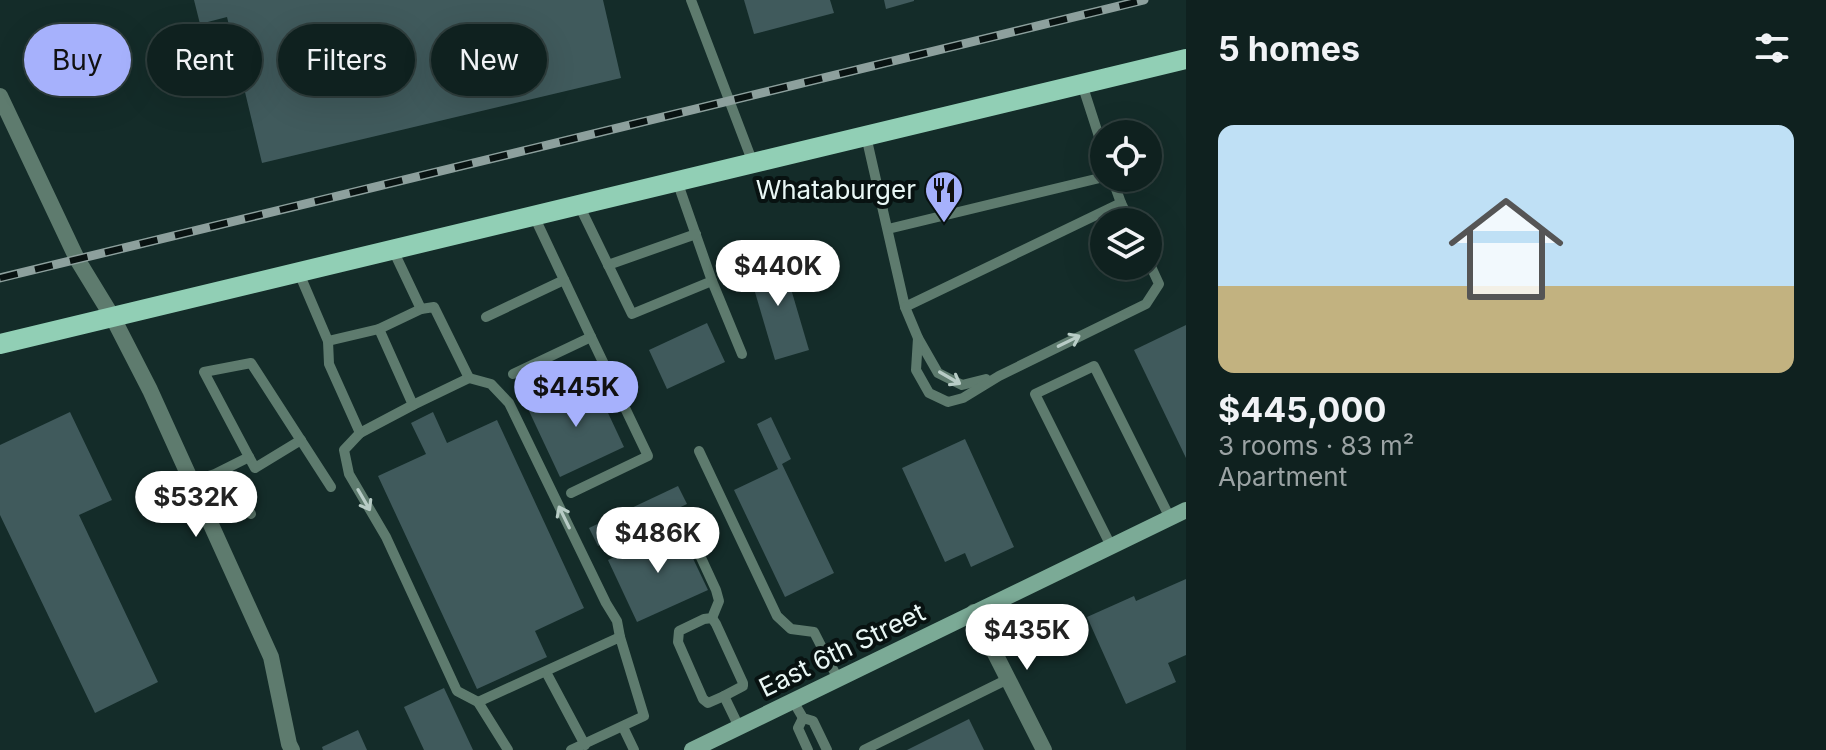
<!DOCTYPE html>
<html lang="en">
<head>
<meta charset="utf-8">
<style>
  :root { --surface:#0f211f; --page:#1d2e2c; --text:#f1f3f6; --muted:#9ba3a4; --line:#2f3e3d; --accent:#a6b1fc }
  body { margin:0; font-family:Inter,sans-serif; background:var(--page); color:var(--text); height:100vh; display:flex; flex-direction:column; font-size:30px; white-space:nowrap }
  * { box-sizing:border-box; margin:0 }
  p { font-size:26px; color:var(--muted) }
  .icon { flex:none; width:44px; height:44px; fill:none; stroke:currentColor; stroke-width:2; stroke-linecap:round; stroke-linejoin:round }
  .map { position:relative; flex:1; overflow:hidden }
  .drawer { display:flex; flex-direction:column; background:var(--surface); width:640px }
  .drawer>* { flex:none }
  .hud { position:absolute; left:24px; top:24px; width:760px; height:72px; display:flex; gap:16px }
  .fabs { position:absolute; left:1090px; top:120px; display:grid; gap:16px }
  .fabs a { display:grid; place-items:center; width:72px; height:72px; border-radius:50%; background:var(--surface); box-shadow:0 8px 32px #0002,0 0 0 2px var(--line); font-size:40px }
  .price { position:absolute; translate:-50% -68px; padding:0 18px; border-radius:28px; background:#fff; color:#222; font-size:26px; line-height:52px; filter:drop-shadow(0 2px 4px #0008) }
  .price::after { content:''; position:absolute; left:50%; top:48px; width:24px; height:18px; margin-left:-12px; background:inherit; clip-path:polygon(0 0,100% 0,50% 100%) }
  .price.active { background:var(--accent); color:#111 }
  ul { padding:0; list-style:none }
  li { display:grid; align-content:center; gap:16px; height:424px; padding:0 32px }
  li span { display:grid; place-items:center; height:248px; border-radius:16px; color:#555 }
  li>.icon { margin-inline-start:auto }
  span .icon { width:144px; height:144px; fill:#fffc; stroke-width:1 }
  li b { font-size:34px }
  h2 { display:flex; justify-content:space-between; align-items:center; height:96px; padding:0 32px; font-size:34px }
  .pill { padding:0 28px; border-radius:36px; background:var(--surface); box-shadow:0 8px 32px #0002,0 0 0 2px var(--line); font-size:28px; line-height:72px }
  .pill.active { background:var(--accent); color:#111 }
  main { display:flex; flex:1; min-height:0 }
  .map>svg:first-child { display:block }
  .building { fill:#405a5c }
  .lines { fill:none; stroke-linecap:round; stroke-linejoin:round }
  .lane { stroke:#5e7b6e; stroke-width:10 }
  .street { stroke:#5e7b6e; stroke-width:16 }
  .secondary { stroke:#7baa96; stroke-width:16 }
  .primary { stroke:#91cfb5; stroke-width:20 }
  .rail-casing { stroke:#8da09d; stroke-width:9 }
  .rail { stroke:#081211; stroke-width:6; stroke-dasharray:18; stroke-linecap:butt }
  .oneway { stroke:#b8ccc6 }
  .labels { text-anchor:middle; stroke-width:8; stroke-linejoin:round; paint-order:stroke }
  .poi-label { font-size:26px; fill:#e9f7f5; stroke:#081211; text-anchor:end }
  .street-label { font-size:26px; fill:#e9f7f5; stroke:#081211 }
</style>
</head>
<body>
<main>
<div class="map">
<svg width="1186" height="750" viewBox="0 0 1186 750">
  <rect width="100%" height="100%" fill="#142c29"/>
  <!-- building -->
  <g class="building">
    <polygon points="194,0 603,0 621,78 262,163 227,17 200,24"/>
    <polygon points="744,0 830,0 834,13 754,34"/>
    <polygon points="884,0 914,0 914,1 886,9"/>
    <polygon points="781,255 809,350 775,360 747,265"/>
    <polygon points="707,323 725,362 667,389 649,350"/>
    <polygon points="1186,325 1186,458 1134,350"/>
    <polygon points="593,381 624,447 560,477 529,411"/>
    <polygon points="70,412 112,500 79,515 158,682 95,713 0,515 0,445"/>
    <polygon points="433,412 447,443 497,420 584,608 535,631 547,657 477,689 378,476 426,454 411,423"/>
    <polygon points="771,417 791,459 782,464 834,573 785,597 734,490 778,469 757,424"/>
    <polygon points="965,439 1014,547 971,567 965,553 945,562 902,468"/>
    <polygon points="678,486 687,504 598,546 589,528"/>
    <polygon points="678,527 708,590 637,622 608,560"/>
    <polygon points="1186,579 1186,655 1168,663 1176,682 1126,704 1087,617 1134,596 1136,601"/>
    <polygon points="444,688 473,750 424,750 404,707"/>
    <polygon points="969,719 984,750 907,750"/>
    <polygon points="358,730 367,750 323,750 322,747"/>
  </g>
  <g class="lines">
    <!-- lane -->
    <g class="lane">
      <polyline points="691,0 753,163"/>
      <polyline points="1082,84 1104,152"/>
      <polyline points="866,136 905,307 1121,203 1112,178"/>
      <polyline points="1121,203 1130,222"/>
      <polyline points="579,205 632,314 712,281 677,181"/>
      <polyline points="888,229 1104,177"/>
      <polyline points="608,265 696,234"/>
      <polyline points="299,273 328,341 379,329 421,309 393,250"/>
      <polyline points="712,281 742,354"/>
      <polyline points="905,307 918,338 938,373 962,385 986,379"/>
      <polyline points="486,317 564,280"/>
      <polyline points="379,329 413,405"/>
      <polyline points="918,338 916,370 929,393 948,402 963,398 999,376 1146,304 1159,284 1148,260"/>
      <polyline points="328,341 329,364 360,433 413,405 469,378 434,307 421,309"/>
      <polyline points="513,374 591,337 534,216"/>
      <polyline points="469,378 491,384 509,403 606,603 617,621 620,637"/>
      <polyline points="360,433 344,450 349,474 386,537 457,691 478,702 508,750"/>
      <polyline points="699,451 777,616 791,629 814,632 838,679"/>
      <polyline points="249,457 255,468 301,440"/>
      <polyline points="226,469 251,514"/>
      <polyline points="192,481 215,474 249,457 204,372 251,363 331,487"/>
      <polyline points="571,493 648,456 591,337"/>
      <polyline points="1111,546 1035,394 1094,366 1170,518"/>
      <polyline points="608,547 674,516 681,518 685,523 716,590 719,601 712,618 704,619 679,631 678,642 703,699 708,703 724,696 739,727"/>
      <polyline points="712,618 716,624 743,683 743,686 724,696"/>
      <polyline points="546,672 585,745"/>
      <polyline points="793,701 803,718 813,721 827,750"/>
      <polyline points="478,702 620,637 644,716 571,750"/>
      <polyline points="803,718 798,728 808,750"/>
      <polyline points="623,727 634,750"/>
      <polyline points="864,750 1008,679"/>
    </g>
    <!-- street -->
    <g class="street">
      <polyline points="0,96 77,259 113,318 150,390 271,657 289,744 292,750"/>
      <polyline points="974,612 1044,750"/>
    </g>
    <!-- secondary -->
    <polyline class="secondary" points="692,750 1186,510"/>
    <!-- primary -->
    <polyline class="primary" points="0,344 1186,59"/>
    <defs>
      <polyline id="rail" points="0,278 1144,0"/>
    </defs>
    <!-- rail casing -->
    <use href="#rail" class="rail-casing"/>
    <!-- rail -->
    <use href="#rail" class="rail"/>
  </g>
  <!-- one-way arrows -->
  <defs><path id="oneway-shaft" d="M-6 0H5M1.5-3L5.5 0L1.5 3" fill="none" stroke-width="1.6" stroke-linecap="round" stroke-linejoin="round" transform="scale(2)"/></defs>
  <g class="oneway">
    <use href="#oneway-shaft" transform="translate(1069 341) rotate(-26)"/>
    <use href="#oneway-shaft" transform="translate(950 378) rotate(30)"/>
    <use href="#oneway-shaft" transform="translate(364 500) rotate(60)"/>
    <use href="#oneway-shaft" transform="translate(564 517) rotate(-116)"/>
  </g>
  <!-- icons -->
  <defs>
    <symbol id="restaurant-pin" viewBox="-11 -11 22 30"><path d="M0 17L-7.5 6A9.5 9.5 0 1 1 7.5 6Z" fill="#a6b1fc" stroke="#081211"/><path d="M-5-6h1v4h1v-4h1v4h1v-4h1v5L-1.5 .5V6h-2V.5L-5-1ZM5-6V6H3V1.5H1.5Q1.5-4 5-6Z" fill="#111"/></symbol>
  </defs>
  <g fill-rule="evenodd">
    <use href="#restaurant-pin" x="922" y="168" width="44" height="60"/>
  </g>
  <g class="labels">
    <!-- poi labels -->
    <g class="poi-label">
      <text x="916" y="199">Whataburger</text>
    </g>
    <!-- street labels -->
    <g class="street-label">
      <text transform="translate(842 650) rotate(-26)" y="9">East 6th Street</text>
    </g>
  </g>
</svg>
<div class="fabs">
<a><svg class="icon" aria-label="locate" viewBox="0 0 24 24"><circle cx="12" cy="12" r="6"/><path d="M12 2v4M12 18v4M2 12h4M18 12h4"/></svg></a>
<a><svg class="icon" aria-label="layers" viewBox="0 0 24 24"><path d="M12 4l9 5-9 5-9-5zM3 14l9 5 9-5"/></svg></a>
</div>
<b class="price" style="left:778px;top:308px">$440K</b>
<b class="price active" style="left:576px;top:429px">$445K</b>
<b class="price" style="left:196px;top:539px">$532K</b>
<b class="price" style="left:658px;top:575px">$486K</b>
<b class="price" style="left:1027px;top:672px">$435K</b>
<div class="hud">
<a class="pill active">Buy</a>
<a class="pill">Rent</a>
<a class="pill">Filters</a>
<a class="pill">New</a>
</div>
</div>
<section class="drawer">
<h2>5 homes<svg class="icon" aria-label="filters" viewBox="0 0 24 24"><path d="M4 7h16M4 17h16"/><circle cx="9" cy="7" r="2"/><circle cx="15" cy="17" r="2"/></svg></h2>
<ul>
<li><span style="background:linear-gradient(#bfe0f5 65%,#c2b280 0)"><svg class="icon" aria-label="home" viewBox="0 0 24 24"><path d="M3 11l9-7 9 7M6 9v11h12V9"/></svg></span><div><b>$445,000</b><p>3 rooms · 83 m²</p><p>Apartment</p></div></li>
</ul>
</section>
</main>
</body>
</html>
